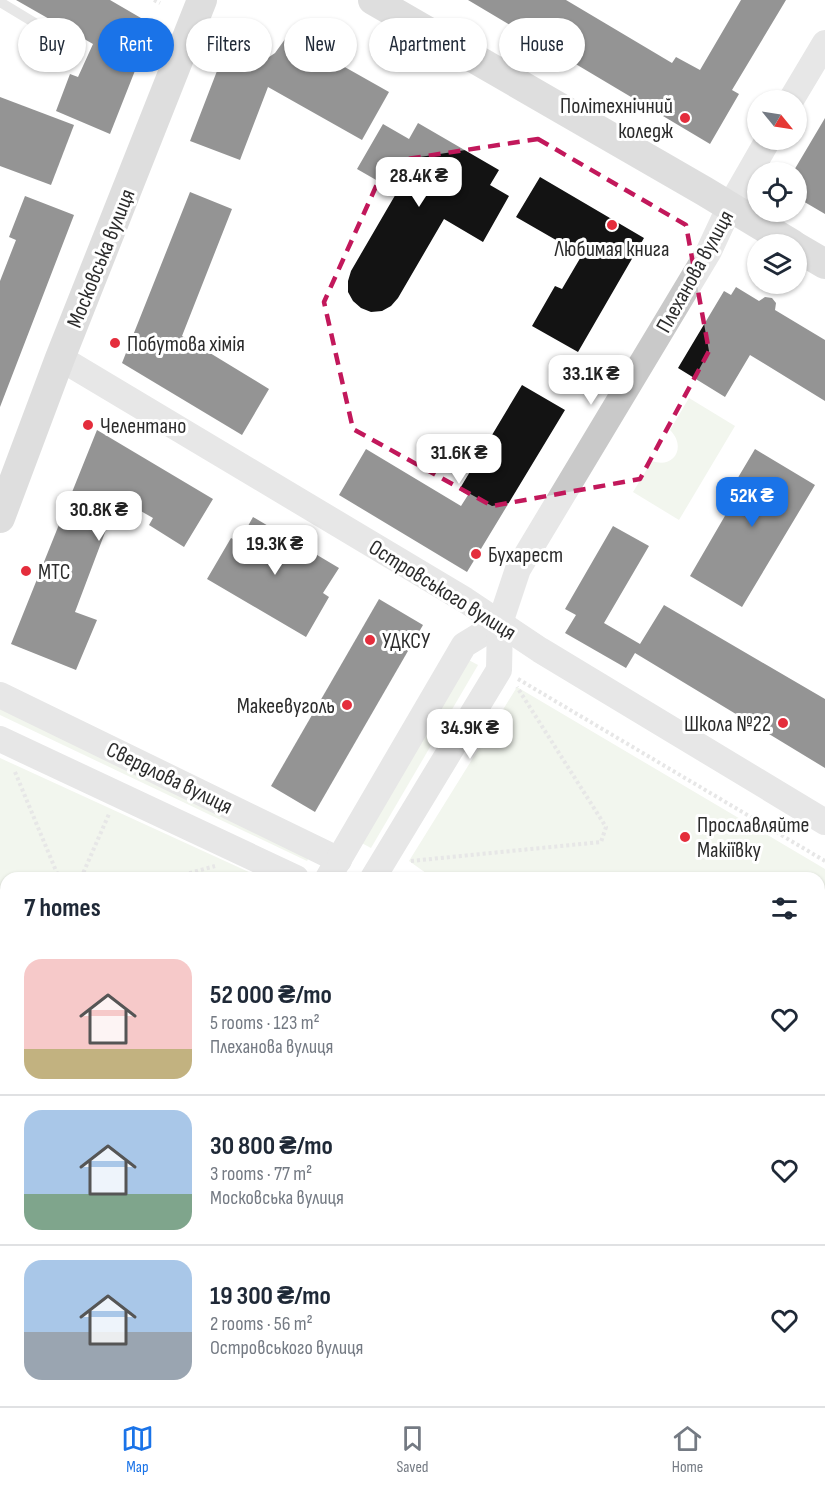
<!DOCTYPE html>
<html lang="en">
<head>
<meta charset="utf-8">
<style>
  :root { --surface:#fff; --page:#f6f6f7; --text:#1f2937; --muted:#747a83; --line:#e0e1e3; --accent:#1a73e8 }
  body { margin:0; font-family:"Sofia Sans Condensed",sans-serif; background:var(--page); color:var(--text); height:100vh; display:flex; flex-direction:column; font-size:22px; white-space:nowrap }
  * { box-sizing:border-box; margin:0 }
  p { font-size:20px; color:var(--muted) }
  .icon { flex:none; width:33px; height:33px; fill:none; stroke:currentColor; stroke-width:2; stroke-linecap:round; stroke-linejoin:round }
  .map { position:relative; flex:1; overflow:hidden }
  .side { position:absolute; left:0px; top:872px; width:825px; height:536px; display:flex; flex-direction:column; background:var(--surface); border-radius:18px 18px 0 0; box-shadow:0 2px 4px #0004 }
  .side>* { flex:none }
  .top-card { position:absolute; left:18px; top:18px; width:789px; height:54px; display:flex; gap:12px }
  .needle { width:39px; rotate:120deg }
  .tools { position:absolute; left:747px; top:90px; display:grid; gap:12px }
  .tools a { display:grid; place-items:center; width:60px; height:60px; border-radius:50%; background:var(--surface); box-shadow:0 2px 4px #0004; font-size:30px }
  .price { position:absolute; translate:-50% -51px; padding:0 14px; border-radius:12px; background:#fff; color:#222; font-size:20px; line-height:39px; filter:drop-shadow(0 2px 3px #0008) }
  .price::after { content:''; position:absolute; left:50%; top:36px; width:18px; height:14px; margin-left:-9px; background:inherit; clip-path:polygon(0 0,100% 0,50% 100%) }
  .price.on { background:var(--accent); color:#fff }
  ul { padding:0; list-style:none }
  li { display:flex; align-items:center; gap:18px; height:150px; padding:0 24px }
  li+li { border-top:2px solid var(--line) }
  li span { display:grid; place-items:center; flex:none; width:168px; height:120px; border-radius:18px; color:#555 }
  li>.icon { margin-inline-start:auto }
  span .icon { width:72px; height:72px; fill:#fffc; stroke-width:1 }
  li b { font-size:26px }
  h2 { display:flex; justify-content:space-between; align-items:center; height:72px; padding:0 24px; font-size:26px }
  .tag { padding:0 21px; border-radius:27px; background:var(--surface); box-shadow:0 2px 4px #0004; font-size:21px; line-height:54px }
  .tag.on { background:var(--accent); color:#fff }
  .tab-bar { display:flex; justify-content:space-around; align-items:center; height:84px; border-top:2px solid var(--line); background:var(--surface); font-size:16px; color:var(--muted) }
  .tab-bar a { display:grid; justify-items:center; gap:3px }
  .tab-bar .on { color:var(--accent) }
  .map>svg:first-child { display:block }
  .green { fill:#e2ead9 }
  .building { fill:#131313 }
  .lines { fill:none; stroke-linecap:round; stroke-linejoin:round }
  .path { stroke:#c9c9c9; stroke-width:4; stroke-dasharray:3 3; stroke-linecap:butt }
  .service { stroke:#c9c9c9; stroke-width:10 }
  .minor { stroke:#c9c9c9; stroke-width:21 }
  .tertiary { stroke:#c9c9c9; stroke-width:26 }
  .secondary { stroke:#b6b6b6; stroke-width:30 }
  .marked { fill:none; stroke:#c2185b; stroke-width:4.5; stroke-dasharray:12 8; stroke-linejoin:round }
  .poi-dot { fill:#e42d3c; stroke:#fff; stroke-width:2 }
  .labels { text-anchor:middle; stroke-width:6; stroke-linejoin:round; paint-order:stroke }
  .poi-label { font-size:22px; fill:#2c2c2c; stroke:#fff; text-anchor:start }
  .street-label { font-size:22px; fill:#2c2c2c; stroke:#fff }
</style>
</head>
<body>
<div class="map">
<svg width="825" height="1406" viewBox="0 0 825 1406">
  <rect width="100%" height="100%" fill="#fff"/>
  <!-- green -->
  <g class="green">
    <path d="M689,398L735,426L679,520L633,492L652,461C674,469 687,447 670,430Z"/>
    <polygon points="463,657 478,665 371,848 356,840"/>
    <polygon points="517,687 825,869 825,1093 819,1103 819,878 433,878 409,861"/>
    <polygon points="0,699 313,850 307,861 0,715"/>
    <polygon points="0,758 260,877 6,878 6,967 0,964"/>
    <polygon points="251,1401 505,1401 502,1406 260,1406"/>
  </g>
  <!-- building -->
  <g class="building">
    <polygon points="16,0 110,0 153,25 110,134 56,111 70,74 78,77 93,44"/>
    <polygon points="468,0 566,0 672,63 676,57 700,70 741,0 786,0 732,90 739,94 710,144"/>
    <polygon points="288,35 389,92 362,140 268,87 240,160 190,141 222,58 242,64 260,63 275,53"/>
    <polygon points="0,97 74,125 51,185 0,166"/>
    <polygon points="825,118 825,214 796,197 796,172 793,172"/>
    <polygon points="418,123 499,170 490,185 509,196 483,242 444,219 398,298 391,306 382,311 371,312 361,308 353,301 348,292 348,281 351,271 397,192 357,169 383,124 409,139"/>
    <polygon points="540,177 644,238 578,352 532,326 555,286 562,289 582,255 516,217"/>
    <polygon points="190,192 232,209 182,336 269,389 242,435 122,363"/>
    <polygon points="25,196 74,215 0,407 0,281 16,240 9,237"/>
    <polygon points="736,287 759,301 765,297 772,298 776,303 775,310 825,340 825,401 750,355 725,397 678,368 724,291 731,295"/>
    <polygon points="522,385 565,410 467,572 339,495 366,449 461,506 468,495 459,490"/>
    <polygon points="97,430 213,499 184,547 149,525 153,518 118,498 75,612 97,620 76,670 11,644"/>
    <polygon points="755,449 815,485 742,607 690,576 740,490 733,486"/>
    <polygon points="253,517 339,568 323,593 329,597 306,637 207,579 231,538 239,542"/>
    <polygon points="613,526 649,546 604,623 640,644 664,605 825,699 825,768 635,653 626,668 565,633 576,615 565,609"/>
    <polygon points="379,599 423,625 315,812 271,786"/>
    <polygon points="819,1217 825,1221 825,1356 819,1366"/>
    <polygon points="781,1401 799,1401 796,1406 790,1406"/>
  </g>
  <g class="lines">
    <!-- path -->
    <g class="path">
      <polyline points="154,0 160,3"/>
      <polyline points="518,679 825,861"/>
      <polyline points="15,772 59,878"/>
      <polyline points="411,861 601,842 606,827 517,687"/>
      <polyline points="81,878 109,814"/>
      <polyline points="172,878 215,866"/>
      <polyline points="819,913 825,914"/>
      <polyline points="0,915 6,914"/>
      <polyline points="0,973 6,976"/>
      <polyline points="0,1006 6,1009"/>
      <polyline points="0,1035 6,1038"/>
      <polyline points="2,1048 6,1040"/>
      <polyline points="769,1401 777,1406"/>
      <polyline points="512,1406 515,1401"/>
      <polyline points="821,1406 825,1399"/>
    </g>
    <!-- service -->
    <g class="service">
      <polyline points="0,2 58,37"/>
      <polyline points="819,1108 825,1098"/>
      <polyline points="819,1119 825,1122"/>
      <polyline points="0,1371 6,1366"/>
    </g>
    <!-- minor -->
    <g class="minor">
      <polyline points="232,1401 241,1406"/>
      <polyline points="32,1406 36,1401"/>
    </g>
    <!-- tertiary -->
    <g class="tertiary">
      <polyline points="791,100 825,43"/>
      <polyline points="60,358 465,600 540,650 825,822"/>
      <polyline points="0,695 339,860"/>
      <polyline points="0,739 296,878"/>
      <polyline points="328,878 464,645 500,623"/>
      <polyline points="373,878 499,670 500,623 518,569 709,251 729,208 768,140"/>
    </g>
    <!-- secondary -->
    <g class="secondary">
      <polyline points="373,0 704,191 792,244"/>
      <polyline points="796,247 825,264"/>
      <polyline points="0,518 60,358 202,0"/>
    </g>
  </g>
  <!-- marked area -->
  <path d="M0 0H825V1406H0ZM538,139L686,225L709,351L640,479L492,506L353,429L324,302L387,162Z" fill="#fff" fill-opacity=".55" fill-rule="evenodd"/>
  <path class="marked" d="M538,139L686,225L709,351L640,479L492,506L353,429L324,302L387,162Z"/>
  <!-- markers -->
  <g class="poi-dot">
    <circle cx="685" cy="118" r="6"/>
    <circle cx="612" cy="225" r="6"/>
    <circle cx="115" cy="343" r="6"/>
    <circle cx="88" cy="425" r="6"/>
    <circle cx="476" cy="554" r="6"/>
    <circle cx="26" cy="571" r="6"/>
    <circle cx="370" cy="640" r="6"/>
    <circle cx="347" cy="705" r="6"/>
    <circle cx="783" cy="723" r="6"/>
    <circle cx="685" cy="837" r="6"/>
  </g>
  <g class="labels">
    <!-- poi labels -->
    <g class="poi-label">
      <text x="673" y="113" text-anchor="end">Полiтехнiчний<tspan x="673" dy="25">коледж</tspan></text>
      <text x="612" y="256" text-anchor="middle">Любимая книга</text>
      <text x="127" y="351">Побутова хімія</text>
      <text x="100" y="433">Челентано</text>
      <text x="488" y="562">Бухарест</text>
      <text x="38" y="579">МТС</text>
      <text x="382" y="648">УДКСУ</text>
      <text x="335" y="713" text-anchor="end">Макеевуголь</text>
      <text x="771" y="731" text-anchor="end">Школа №22</text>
      <text x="697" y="832">Прославляйте<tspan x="697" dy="25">Макіївку</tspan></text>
    </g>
    <!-- street labels -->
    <g class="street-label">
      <text transform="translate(100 258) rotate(-68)" y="8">Московська вулиця</text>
      <text transform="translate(694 271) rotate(-61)" y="8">Плеханова вулиця</text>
      <text transform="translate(443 589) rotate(32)" y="8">Островського вулиця</text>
      <text transform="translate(170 777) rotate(26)" y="8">Свердлова вулиця</text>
    </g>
  </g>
</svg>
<div class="tools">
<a><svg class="needle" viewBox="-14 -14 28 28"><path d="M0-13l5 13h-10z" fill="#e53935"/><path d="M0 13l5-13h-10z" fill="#747a83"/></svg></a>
<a><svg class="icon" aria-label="locate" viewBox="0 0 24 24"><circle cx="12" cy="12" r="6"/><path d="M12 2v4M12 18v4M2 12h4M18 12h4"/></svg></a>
<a><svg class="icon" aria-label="layers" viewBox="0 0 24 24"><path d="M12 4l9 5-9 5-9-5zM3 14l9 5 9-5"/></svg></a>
</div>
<b class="price" style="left:419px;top:208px">28.4K ₴</b>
<b class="price" style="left:591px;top:406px">33.1K ₴</b>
<b class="price" style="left:459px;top:485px">31.6K ₴</b>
<b class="price on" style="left:752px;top:528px">52K ₴</b>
<b class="price" style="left:99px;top:542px">30.8K ₴</b>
<b class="price" style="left:275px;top:576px">19.3K ₴</b>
<b class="price" style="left:470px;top:760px">34.9K ₴</b>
<div class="top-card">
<a class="tag">Buy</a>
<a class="tag on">Rent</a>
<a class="tag">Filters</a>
<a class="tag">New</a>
<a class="tag">Apartment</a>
<a class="tag">House</a>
</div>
<section class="side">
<h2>7 homes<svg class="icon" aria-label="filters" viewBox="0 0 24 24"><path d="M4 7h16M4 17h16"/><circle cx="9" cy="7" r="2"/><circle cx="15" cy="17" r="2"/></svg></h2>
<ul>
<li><span style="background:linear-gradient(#f6c9c9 75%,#c2b280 0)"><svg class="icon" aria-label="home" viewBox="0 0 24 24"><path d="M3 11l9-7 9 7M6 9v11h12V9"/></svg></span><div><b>52 000 ₴/mo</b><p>5 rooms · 123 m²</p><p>Плеханова вулиця</p></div><svg class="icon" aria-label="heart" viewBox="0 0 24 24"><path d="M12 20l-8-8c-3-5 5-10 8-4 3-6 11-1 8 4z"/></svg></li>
<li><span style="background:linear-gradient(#a9c7e8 70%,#7fa58c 0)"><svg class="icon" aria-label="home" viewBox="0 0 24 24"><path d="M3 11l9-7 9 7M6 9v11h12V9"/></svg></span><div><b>30 800 ₴/mo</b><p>3 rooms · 77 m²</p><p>Московська вулиця</p></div><svg class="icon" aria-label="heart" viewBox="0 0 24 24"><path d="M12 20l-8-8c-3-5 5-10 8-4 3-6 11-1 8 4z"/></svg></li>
<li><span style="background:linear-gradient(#a9c7e8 60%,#9aa5b1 0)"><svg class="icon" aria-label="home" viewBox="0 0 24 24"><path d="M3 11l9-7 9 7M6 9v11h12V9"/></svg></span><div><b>19 300 ₴/mo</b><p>2 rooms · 56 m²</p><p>Островського вулиця</p></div><svg class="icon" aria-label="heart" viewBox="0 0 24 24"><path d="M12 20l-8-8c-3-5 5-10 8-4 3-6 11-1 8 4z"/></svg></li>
</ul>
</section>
</div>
<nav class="tab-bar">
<a class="on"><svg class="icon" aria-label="map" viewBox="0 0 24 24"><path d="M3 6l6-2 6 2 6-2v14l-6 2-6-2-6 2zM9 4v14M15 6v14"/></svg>Map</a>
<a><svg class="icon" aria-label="saved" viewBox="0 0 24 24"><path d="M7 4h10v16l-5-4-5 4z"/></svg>Saved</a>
<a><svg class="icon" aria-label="home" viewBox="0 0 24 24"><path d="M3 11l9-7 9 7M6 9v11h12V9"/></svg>Home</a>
</nav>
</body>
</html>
